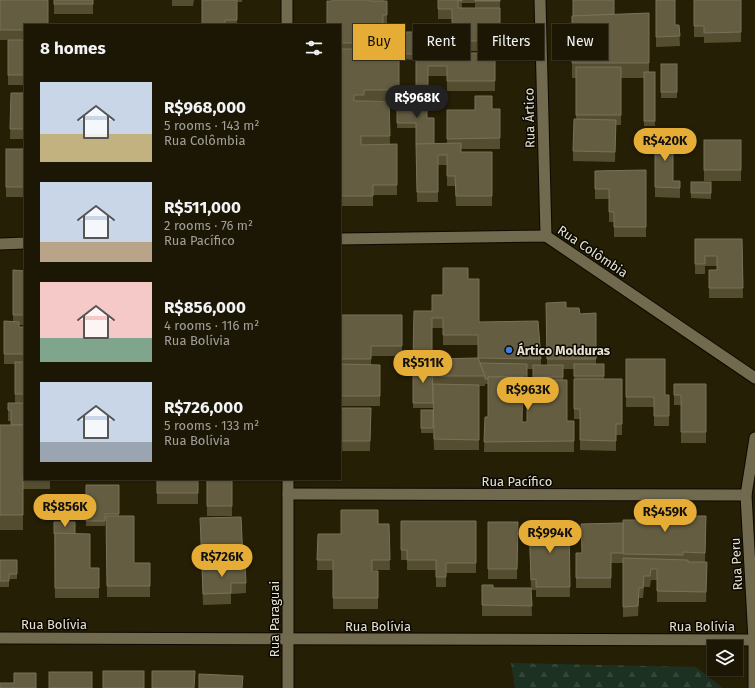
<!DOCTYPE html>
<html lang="en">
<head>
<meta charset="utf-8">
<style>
  :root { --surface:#1c1704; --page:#25200e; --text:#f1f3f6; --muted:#a09f9a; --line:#3a3626; --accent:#e5ad36 }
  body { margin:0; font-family:"Fira Sans",sans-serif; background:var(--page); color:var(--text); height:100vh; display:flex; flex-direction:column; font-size:15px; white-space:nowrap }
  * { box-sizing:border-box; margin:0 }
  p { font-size:13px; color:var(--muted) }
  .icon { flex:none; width:22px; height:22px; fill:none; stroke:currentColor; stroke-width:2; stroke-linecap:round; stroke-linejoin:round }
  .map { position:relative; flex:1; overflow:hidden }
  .drawer { position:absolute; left:24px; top:24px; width:317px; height:456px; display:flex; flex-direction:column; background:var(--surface); border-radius:0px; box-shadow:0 1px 3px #0004,0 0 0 1px var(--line) }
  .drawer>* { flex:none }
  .guide { position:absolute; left:353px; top:24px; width:342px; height:36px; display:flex; gap:8px }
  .buttons { position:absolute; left:707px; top:640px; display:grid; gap:8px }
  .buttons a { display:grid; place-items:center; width:36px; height:36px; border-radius:0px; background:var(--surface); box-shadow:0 1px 3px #0004,0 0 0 1px var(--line); font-size:20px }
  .price { position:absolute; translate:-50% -34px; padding:0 9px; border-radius:14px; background:var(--accent); color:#111; font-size:13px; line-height:26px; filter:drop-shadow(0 1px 2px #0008) }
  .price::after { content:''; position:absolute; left:50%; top:24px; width:12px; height:9px; margin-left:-6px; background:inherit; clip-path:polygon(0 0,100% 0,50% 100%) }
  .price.on { background:#222; color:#fff }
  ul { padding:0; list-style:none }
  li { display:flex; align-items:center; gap:12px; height:100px; padding:0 16px }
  li span { display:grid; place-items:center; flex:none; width:112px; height:80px; border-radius:0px; color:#555 }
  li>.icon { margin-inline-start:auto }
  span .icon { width:48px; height:48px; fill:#fffc; stroke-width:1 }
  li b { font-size:17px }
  h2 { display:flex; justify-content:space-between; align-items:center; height:48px; padding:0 16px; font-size:17px }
  .tag { padding:0 14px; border-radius:0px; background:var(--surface); box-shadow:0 1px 3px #0004,0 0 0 1px var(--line); font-size:14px; line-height:36px }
  .tag.on { background:var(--accent); color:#111 }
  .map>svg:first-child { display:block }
  .forest { fill:url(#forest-firs) }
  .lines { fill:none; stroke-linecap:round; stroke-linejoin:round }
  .minor-casing { stroke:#0e0800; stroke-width:13 }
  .tertiary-casing { stroke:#0e0800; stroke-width:13 }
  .minor { stroke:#716a4e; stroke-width:11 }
  .tertiary { stroke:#716a4e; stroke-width:11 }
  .wall { fill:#554d2f; fill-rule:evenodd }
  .building { fill:#645d41; stroke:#787258 }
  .shop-dot { fill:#3f7fe0; stroke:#0b0902; stroke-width:1.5 }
  .labels { text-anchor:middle; stroke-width:3; stroke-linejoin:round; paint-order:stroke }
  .street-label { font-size:13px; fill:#e5e1d2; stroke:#0b0902 }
  .poi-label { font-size:13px; font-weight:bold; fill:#e5e1d2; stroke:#0b0902; text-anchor:start }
</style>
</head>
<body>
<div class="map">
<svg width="755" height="688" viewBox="0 0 755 688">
  <defs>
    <pattern id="forest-firs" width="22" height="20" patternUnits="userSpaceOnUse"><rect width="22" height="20" fill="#1c3121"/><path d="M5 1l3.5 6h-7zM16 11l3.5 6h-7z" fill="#324536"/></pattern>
  </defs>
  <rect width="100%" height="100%" fill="#251f05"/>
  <!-- forest -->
  <polygon class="forest" points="511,663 696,667 723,688 515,688"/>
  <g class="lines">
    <defs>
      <g id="minor">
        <polyline points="287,0 287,25"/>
        <polyline points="540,0 546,236"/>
        <polyline points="340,239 546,236 755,378"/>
        <polyline points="0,244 25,243"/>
        <polyline points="288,494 746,495"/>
        <polyline points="288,688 288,479"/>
        <polyline points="754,688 754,640 746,495 755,438"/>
      </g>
      <polyline id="tertiary" points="0,638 755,640"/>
    </defs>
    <!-- minor casing -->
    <use href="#minor" class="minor-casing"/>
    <!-- tertiary casing -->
    <use href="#tertiary" class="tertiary-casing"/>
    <!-- minor -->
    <use href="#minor" class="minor"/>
    <!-- tertiary -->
    <use href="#tertiary" class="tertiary"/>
  </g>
  <!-- wall -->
  <g class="wall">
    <polygon points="0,0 25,25 25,85 8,85 8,40 0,40"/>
    <rect x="54" y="0" width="39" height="14"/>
    <polygon points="172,0 194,0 193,6 172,6"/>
    <polygon points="202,0 242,0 242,2 237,2 237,25 202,25"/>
    <path d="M332,0H384V1H369H387V26H383V53L384,54L416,49H452V19H438V0H500V51H468V53H495V91H447V76H428V106H427V118L434,144H447V110H475L500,109V149H461V152H492V206H456L455,186H447V165H438V202H417L416,128H397V100H364L389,101L390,144H397V195H373V206H340V25ZM462,3H475V8H462ZM399,59L416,60V100H399Z"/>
    <polygon points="656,0 675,25 679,25 680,46 656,47"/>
    <polygon points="694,0 741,0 741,42 704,43 704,37 694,37"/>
    <polygon points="649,13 649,72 655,72 655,126 644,126 644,78 621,78 621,125 616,125 615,162 573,161 573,151 576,119 576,78 572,78 572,16"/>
    <rect x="661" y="64" width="16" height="34"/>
    <polygon points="11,93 25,93 25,139 10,139"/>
    <polygon points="655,134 673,181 680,181 680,198 655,197"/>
    <rect x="704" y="140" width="37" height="41"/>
    <rect x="6" y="149" width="19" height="48"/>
    <polygon points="646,170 646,237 614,237 614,222 609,222 609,199 595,199 595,171"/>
    <polygon points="691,182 711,182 711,199 691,198"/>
    <polygon points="695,239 742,239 743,298 709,298 709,270 717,270 717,266 705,266 705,274 695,274"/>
    <polygon points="13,270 25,271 25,325 19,325 19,327 25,327 25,479 50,479 50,489 23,489 23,530 0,530 0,425 11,425 11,421 8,421 8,403 15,403 15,364 4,364 4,321 13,321"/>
    <path d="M468,279L479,322L541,359V365H547L546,303L566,308L580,314L596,313V364H604V379H622V435H616V451L580,450V419H574V369H563V380L567,421H574V452H484L485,417H488V384H485V386H479V450H434L433,418V433H421V410H433V408H413V359L432,311L443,295ZM432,328H443V345H478V358L432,359ZM527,369H533V380H527ZM523,384H527V422H522Z"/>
    <polygon points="340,315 402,315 402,356 371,356 371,365 380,365 380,406 340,406"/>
    <polygon points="626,359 665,395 669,395 669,426 654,426 654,407 626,407"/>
    <polygon points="674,384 706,384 706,443 681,443 681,405 674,405"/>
    <polygon points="340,408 371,408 370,451 340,451"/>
    <rect x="157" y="479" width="41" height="25"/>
    <rect x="207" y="479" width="25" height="37"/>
    <polygon points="86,485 119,485 119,516 134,563 150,563 150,597 107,597 106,519 105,519 105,526 86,526"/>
    <polygon points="693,516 706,516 705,562 707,562 706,602 657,602 657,580 651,580 650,587 644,587 643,598 639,598 638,616 623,617 623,563 611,563 611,588 576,588 576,553 581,553 623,523 641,520"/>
    <polygon points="241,517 243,564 246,583 246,593 231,594 231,604 203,605 200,528"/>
    <polygon points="401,521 476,521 476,573 446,573 446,587 436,587 436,570 407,570 407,560 401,560"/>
    <polygon points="569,521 570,597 536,597 536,590 531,590 532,616 482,616 482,585 493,588 531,588 529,532"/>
    <polygon points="54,522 75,534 90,568 99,568 99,598 55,598"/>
    <polygon points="488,522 518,522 517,579 488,579"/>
    <polygon points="378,524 389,524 390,570 372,570 372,571 378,571 378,609 333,609 333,570 317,570 318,534 341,534"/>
    <polygon points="0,560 17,560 17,579 9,579 9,587 0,587"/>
  </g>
  <!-- building -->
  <g class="building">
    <polygon points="0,0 48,0 48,25 25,25 25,30 0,30"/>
    <rect x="54" y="0" width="39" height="4"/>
    <polygon points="202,0 237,0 237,20 225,20 225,25 202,25"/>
    <polygon points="332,0 369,0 369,1 387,1 387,15 383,15 383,43 341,43 341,49 356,49 356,54 399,54 399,90 364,90 364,95 354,95 354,101 389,101 390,136 361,136 361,145 397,144 397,185 373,185 373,196 340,196 340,25 327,25 327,1 332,1"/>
    <polygon points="438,0 462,0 462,1 458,1 458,8 500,8 500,41 452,41 452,9 438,9"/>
    <rect x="475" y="0" width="25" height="1"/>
    <polygon points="573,0 614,0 614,14 573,16"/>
    <polygon points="656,0 675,0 675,25 679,25 680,36 656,37"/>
    <polygon points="694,0 741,0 741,32 704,33 704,26 694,26"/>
    <polygon points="649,13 649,63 572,63 572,16"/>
    <rect x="384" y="32" width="32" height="22"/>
    <rect x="8" y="40" width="17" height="35"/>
    <polygon points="416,49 468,49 468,53 495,53 495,81 447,81 447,66 428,66 428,95 416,95"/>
    <rect x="661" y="64" width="16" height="28"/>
    <rect x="576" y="67" width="45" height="48"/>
    <rect x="644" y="72" width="11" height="49"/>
    <polygon points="11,93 25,93 25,129 10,129"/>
    <polygon points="475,96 492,96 492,109 500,109 500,138 447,139 447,110 475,110"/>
    <polygon points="397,100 427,100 427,118 434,118 434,144 416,144 416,123 397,123"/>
    <polygon points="574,119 616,120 615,152 573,151"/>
    <polygon points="655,134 673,134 673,181 680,181 680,188 655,187"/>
    <rect x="704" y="140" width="37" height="30"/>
    <polygon points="461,143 461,152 492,152 492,196 456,196 455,176 447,176 447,155 438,155 438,192 417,192 416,144"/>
    <rect x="6" y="149" width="19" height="38"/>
    <polygon points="646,170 646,227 614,227 614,212 609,212 609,189 595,189 595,171"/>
    <rect x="691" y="182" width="20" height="11"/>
    <polygon points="695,239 742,239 743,288 709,288 709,270 717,270 717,256 705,256 705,264 695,264"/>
    <polygon points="443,268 468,268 468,279 479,279 479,322 538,321 541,359 478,358 478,335 443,335 443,318 432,318 432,359 413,359 414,311 432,311 432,295 443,295"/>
    <polygon points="13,270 25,271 25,315 13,315"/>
    <polygon points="566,302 566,308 579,308 580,314 596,313 596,359 547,359 546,303"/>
    <polygon points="340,315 402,315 402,346 371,346 371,359 340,359"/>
    <polygon points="4,321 19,322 19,327 25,327 25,354 4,354"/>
    <polygon points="478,358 485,376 433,376 432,359"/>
    <polygon points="626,359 665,359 665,395 669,395 669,416 654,416 654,397 626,397"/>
    <rect x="15" y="362" width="10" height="32"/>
    <polygon points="480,363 527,364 527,379 523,379 523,377 488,377 488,379 485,379 485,376"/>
    <polygon points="340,364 380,365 380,396 340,396"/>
    <polygon points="413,364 432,364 433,403 413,403"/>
    <rect x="574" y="364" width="30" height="12"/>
    <rect x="533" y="365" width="30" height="12"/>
    <polygon points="488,377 523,377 522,422 527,422 527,380 567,380 567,421 574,421 574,441 484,442 485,417 488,417"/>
    <polygon points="574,379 622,379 622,424 616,424 616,441 580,440 580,409 574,409"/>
    <polygon points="433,384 479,385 479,440 434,439"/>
    <polygon points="674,384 706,384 706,432 681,432 681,395 674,395"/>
    <polygon points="8,403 25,403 25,425 11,425 11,410 8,410"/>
    <polygon points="340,408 371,408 370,441 340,441"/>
    <rect x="421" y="410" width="12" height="18"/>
    <polygon points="0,425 25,425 25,474 23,474 23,515 0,515"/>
    <rect x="157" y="479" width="41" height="14"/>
    <rect x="207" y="479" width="25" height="27"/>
    <polygon points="86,485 119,485 119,514 105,514 105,521 86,521"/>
    <polygon points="341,510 378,510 378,524 389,524 390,560 372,560 372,571 378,571 378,598 333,598 333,560 317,560 318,534 341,534"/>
    <polygon points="641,510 693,511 693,516 706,516 705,553 683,552 683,555 623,554 623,520 641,520"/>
    <polygon points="106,516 134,516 134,563 150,563 150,586 107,586"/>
    <polygon points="241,517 243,559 202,560 200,518"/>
    <polygon points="401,521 476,521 476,563 446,563 446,577 436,577 436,560 407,560 407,550 401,550"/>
    <polygon points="569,521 570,587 536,587 536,579 531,580 529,522"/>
    <polygon points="54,522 75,522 75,534 55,533 54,534"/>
    <polygon points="488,522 518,522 517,569 488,569"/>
    <polygon points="623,523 623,553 611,553 611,578 576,578 576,553 582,553 581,524"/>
    <polygon points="55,533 90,534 90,568 99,568 99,588 55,588"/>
    <polygon points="623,558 688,560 688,562 707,562 706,592 657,591 657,569 651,569 650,576 644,576 643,588 639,588 638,606 623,607"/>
    <polygon points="0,560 17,560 17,574 9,574 9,581 0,581"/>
    <polygon points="245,564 246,583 231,583 231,593 203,594 202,565"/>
    <polygon points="482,585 493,585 493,588 531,588 532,606 482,605"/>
    <rect x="103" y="671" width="41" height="17"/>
    <polygon points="152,671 195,671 194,688 152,688"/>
    <rect x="49" y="672" width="43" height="16"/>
    <polygon points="14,673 36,673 36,688 0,688 0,683 14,683"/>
    <polygon points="199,674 243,676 242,688 199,688"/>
  </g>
  <!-- markers -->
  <circle class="shop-dot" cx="509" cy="350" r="4"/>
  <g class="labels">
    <!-- street labels -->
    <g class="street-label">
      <text transform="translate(529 118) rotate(-91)" y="5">Rua Ártico</text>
      <text transform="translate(593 251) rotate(34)" y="5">Rua Colômbia</text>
      <text x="517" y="486">Rua Pacífico</text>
      <text transform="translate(736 564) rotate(-93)" y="5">Rua Peru</text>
      <text transform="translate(274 619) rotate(-90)" y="5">Rua Paraguai</text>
      <text x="54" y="629">Rua Bolívia</text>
      <text x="378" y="631">Rua Bolívia</text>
      <text x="702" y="631">Rua Bolívia</text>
    </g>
    <!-- poi labels -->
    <g class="poi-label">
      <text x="517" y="355">Ártico Molduras</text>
    </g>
  </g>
</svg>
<div class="buttons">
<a><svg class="icon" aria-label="layers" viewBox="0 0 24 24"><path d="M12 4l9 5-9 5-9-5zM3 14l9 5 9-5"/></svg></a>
</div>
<b class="price on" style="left:417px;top:119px">R$968K</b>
<b class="price" style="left:665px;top:162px">R$420K</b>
<b class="price" style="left:423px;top:384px">R$511K</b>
<b class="price" style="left:528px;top:411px">R$963K</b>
<b class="price" style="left:65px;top:528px">R$856K</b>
<b class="price" style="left:665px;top:533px">R$459K</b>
<b class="price" style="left:550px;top:554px">R$994K</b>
<b class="price" style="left:222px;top:578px">R$726K</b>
<div class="guide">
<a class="tag on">Buy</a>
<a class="tag">Rent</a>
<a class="tag">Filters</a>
<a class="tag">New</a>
</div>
<section class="drawer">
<h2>8 homes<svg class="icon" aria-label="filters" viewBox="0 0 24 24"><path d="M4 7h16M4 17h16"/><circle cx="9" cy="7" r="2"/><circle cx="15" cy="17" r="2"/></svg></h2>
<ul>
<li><span style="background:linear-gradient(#c9d6e8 65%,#c2b280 0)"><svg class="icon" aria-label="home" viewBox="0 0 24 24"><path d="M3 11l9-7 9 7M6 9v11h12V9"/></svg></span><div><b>R$968,000</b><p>5 rooms · 143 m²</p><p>Rua Colômbia</p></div></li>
<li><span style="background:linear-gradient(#c9d6e8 75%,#b9a48a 0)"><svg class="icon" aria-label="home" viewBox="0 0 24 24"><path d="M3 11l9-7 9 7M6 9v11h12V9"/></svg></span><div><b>R$511,000</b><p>2 rooms · 76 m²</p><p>Rua Pacífico</p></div></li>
<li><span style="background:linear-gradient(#f6c9c9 70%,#7fa58c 0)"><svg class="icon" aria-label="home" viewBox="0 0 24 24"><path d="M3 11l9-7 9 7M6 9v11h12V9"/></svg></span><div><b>R$856,000</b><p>4 rooms · 116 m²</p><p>Rua Bolívia</p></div></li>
<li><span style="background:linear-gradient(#c9d6e8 75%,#9aa5b1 0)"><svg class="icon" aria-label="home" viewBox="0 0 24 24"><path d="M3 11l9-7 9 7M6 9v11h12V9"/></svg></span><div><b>R$726,000</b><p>5 rooms · 133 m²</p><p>Rua Bolívia</p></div></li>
</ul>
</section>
</div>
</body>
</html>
